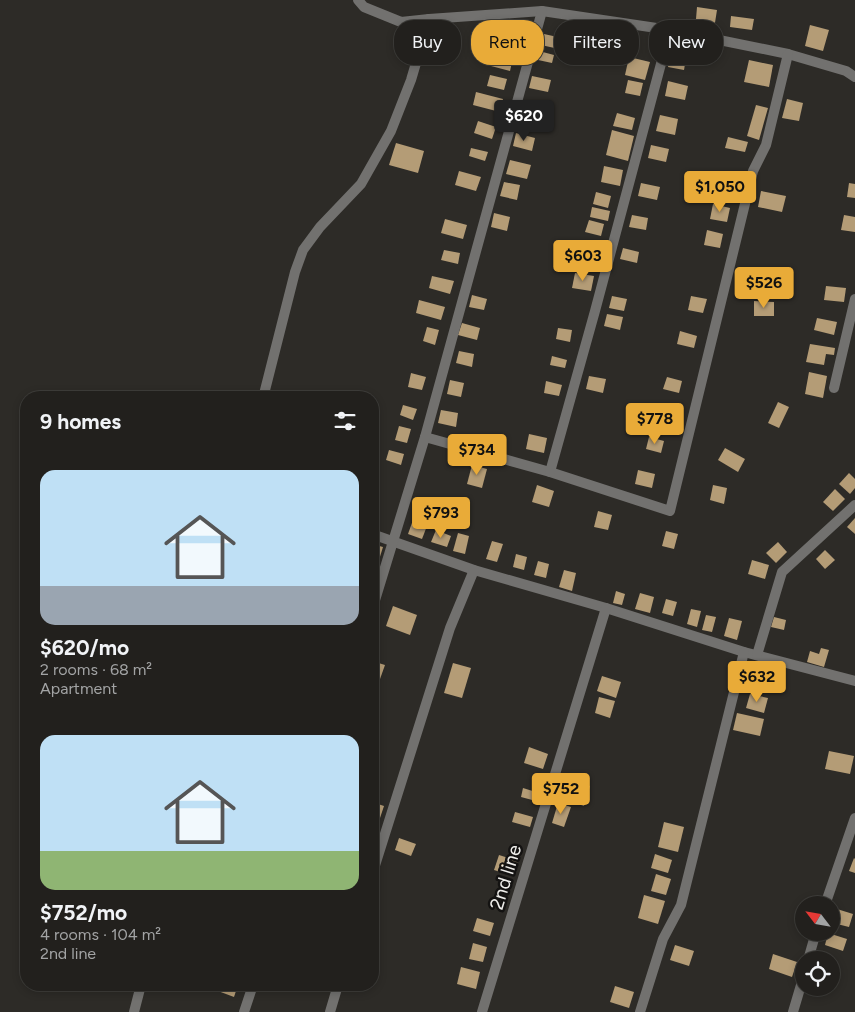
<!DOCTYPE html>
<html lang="en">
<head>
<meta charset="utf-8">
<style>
  :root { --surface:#22201d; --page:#2e2d2a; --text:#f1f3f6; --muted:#a2a3a4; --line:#3f3e3b; --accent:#e9ab38 }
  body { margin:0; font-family:Figtree,sans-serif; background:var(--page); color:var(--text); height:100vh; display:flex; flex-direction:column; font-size:19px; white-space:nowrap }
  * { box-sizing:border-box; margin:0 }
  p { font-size:16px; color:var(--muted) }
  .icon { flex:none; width:28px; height:28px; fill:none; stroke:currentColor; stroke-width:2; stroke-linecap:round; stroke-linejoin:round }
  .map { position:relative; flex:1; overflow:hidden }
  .sheet { position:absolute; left:20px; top:391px; width:359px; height:600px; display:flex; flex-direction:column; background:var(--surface); border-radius:20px; box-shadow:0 2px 8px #0003,0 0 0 1px var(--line) }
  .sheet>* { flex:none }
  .banner { position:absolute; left:394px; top:20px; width:386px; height:45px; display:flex; gap:10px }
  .needle { width:32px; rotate:301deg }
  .controls { position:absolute; left:795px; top:896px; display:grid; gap:10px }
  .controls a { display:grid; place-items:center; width:45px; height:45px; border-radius:50%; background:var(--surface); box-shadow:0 2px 8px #0003,0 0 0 1px var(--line); font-size:25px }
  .price { position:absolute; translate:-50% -42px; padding:0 11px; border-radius:5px; background:var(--accent); color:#111; font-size:16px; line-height:32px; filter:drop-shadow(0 1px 2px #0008) }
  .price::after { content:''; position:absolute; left:50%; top:30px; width:15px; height:11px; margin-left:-8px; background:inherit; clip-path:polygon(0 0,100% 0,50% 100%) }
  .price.active { background:#222; color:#fff }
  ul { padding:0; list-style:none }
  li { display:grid; align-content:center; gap:10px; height:265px; padding:0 20px }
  li span { display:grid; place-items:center; height:155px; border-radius:15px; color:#555 }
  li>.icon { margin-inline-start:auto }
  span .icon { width:90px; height:90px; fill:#fffc; stroke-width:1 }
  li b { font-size:21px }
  h2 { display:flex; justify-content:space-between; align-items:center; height:60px; padding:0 20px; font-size:21px }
  .chip { padding:0 18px; border-radius:20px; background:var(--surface); box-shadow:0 2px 8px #0003,0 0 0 1px var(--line); font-size:18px; line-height:45px }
  .chip.active { background:var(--accent); color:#111 }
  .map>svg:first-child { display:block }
  .building { fill:#b49c76 }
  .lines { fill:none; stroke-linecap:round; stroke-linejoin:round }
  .street { stroke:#72716f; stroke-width:10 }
  .labels { text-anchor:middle; stroke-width:5; stroke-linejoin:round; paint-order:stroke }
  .street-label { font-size:19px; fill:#efeeeb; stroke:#141312 }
</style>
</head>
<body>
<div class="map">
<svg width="855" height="1012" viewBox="0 0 855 1012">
  <rect width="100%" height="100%" fill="#2d2b27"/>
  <!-- building -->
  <g class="building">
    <polygon points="697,7 717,10 714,29 701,27 702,20 696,19"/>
    <polygon points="731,16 754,19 752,30 730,27"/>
    <polygon points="810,25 829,30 823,51 805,46"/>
    <polygon points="544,34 562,38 559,49 541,45"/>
    <polygon points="672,50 687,53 684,70 668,67"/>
    <polygon points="539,51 554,55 552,63 538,60"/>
    <polygon points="494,53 513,58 510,71 491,66"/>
    <polygon points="629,57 650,62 645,80 625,75"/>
    <polygon points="749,60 773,65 769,87 744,82"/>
    <polygon points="490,75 507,79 504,90 487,86"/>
    <polygon points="532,76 551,80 548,92 529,88"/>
    <polygon points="628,80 643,83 640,96 625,93"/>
    <polygon points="668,81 688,86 685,100 665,96"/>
    <polygon points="476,92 503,99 500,112 473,105"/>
    <polygon points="787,99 803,103 799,121 782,118"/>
    <polygon points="756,105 768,108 759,140 747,136"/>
    <polygon points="524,106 540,110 537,123 521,119"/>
    <polygon points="617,113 635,118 632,130 613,126"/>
    <polygon points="660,115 678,119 675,135 656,131"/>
    <polygon points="478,121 496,127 492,139 474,133"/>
    <polygon points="612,130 634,136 628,161 606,155"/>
    <polygon points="516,133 535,138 532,151 513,146"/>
    <polygon points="728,137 748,142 745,152 725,148"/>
    <polygon points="396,143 424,151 418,173 389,165"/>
    <polygon points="651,145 669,149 666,162 648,158"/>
    <polygon points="471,148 488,152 485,161 469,156"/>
    <polygon points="510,160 531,165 527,179 506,174"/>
    <polygon points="604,166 623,170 620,186 601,182"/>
    <polygon points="459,171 481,177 476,191 455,185"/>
    <polygon points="724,174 738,177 737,187 722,184"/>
    <polygon points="504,182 520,185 517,200 500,196"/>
    <polygon points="641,183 660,187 657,200 638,196"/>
    <polygon points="849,183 855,184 855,198 847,197"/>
    <polygon points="761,191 786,196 782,212 758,207"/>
    <polygon points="596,192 611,196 608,208 593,204"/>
    <polygon points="713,204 730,208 727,222 710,219"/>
    <polygon points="592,207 610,211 608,221 590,217"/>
    <polygon points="494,213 510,217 507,231 491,227"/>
    <polygon points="632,215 648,218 646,230 629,227"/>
    <polygon points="844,215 855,217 855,232 841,230"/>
    <polygon points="445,219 467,225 463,239 441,233"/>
    <polygon points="589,220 604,224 601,236 585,232"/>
    <polygon points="707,230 723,234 720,248 704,245"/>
    <polygon points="581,242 598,246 595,262 577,258"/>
    <polygon points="623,248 639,252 637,263 620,259"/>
    <polygon points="444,250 460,253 458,264 441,260"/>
    <polygon points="575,273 594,276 591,291 572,288"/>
    <polygon points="432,276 454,281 450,294 429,288"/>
    <polygon points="826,286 846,288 844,302 824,300"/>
    <polygon points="472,295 487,299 484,310 469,307"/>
    <polygon points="612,296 627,299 624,311 609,308"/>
    <polygon points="691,296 707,299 703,313 688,310"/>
    <polygon points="419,300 445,307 441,320 416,313"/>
    <polygon points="754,301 774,302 774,316 754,316"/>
    <polygon points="607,314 623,317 620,330 604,326"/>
    <polygon points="817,318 837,322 834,335 814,330"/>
    <polygon points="462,323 480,328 477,340 458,335"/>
    <polygon points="427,327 439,330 435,345 423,341"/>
    <polygon points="558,328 572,330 570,342 556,339"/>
    <polygon points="680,331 697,336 694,348 677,344"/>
    <polygon points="810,344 835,348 834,355 826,354 824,365 806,362"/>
    <polygon points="459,351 474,354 472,367 456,363"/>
    <polygon points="552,356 567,360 565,368 550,365"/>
    <polygon points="809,372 827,376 823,398 805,394"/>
    <polygon points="411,373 426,377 422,390 408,387"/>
    <polygon points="589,376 606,379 603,393 586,389"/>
    <polygon points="667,377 682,381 679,393 663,389"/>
    <polygon points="450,380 464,383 461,397 447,394"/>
    <polygon points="546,381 562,385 559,396 544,393"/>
    <polygon points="778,402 789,407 779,428 768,423"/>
    <polygon points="403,405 417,409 413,420 400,415"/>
    <polygon points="441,410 458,413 456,427 438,423"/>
    <polygon points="399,426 411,429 407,443 395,440"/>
    <polygon points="529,434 547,438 544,453 526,449"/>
    <polygon points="649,437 664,441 661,453 646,449"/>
    <polygon points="725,448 745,459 738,472 718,460"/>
    <polygon points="389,450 404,454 401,465 386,460"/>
    <polygon points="472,465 487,469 482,488 467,484"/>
    <polygon points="638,470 655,474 652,488 635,484"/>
    <polygon points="849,473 855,479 855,488 850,494 839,484"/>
    <polygon points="537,485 554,491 549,507 532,502"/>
    <polygon points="713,485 727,488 724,504 710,500"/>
    <polygon points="835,489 845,499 833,511 823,502"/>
    <polygon points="598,511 612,515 608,530 594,527"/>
    <polygon points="855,518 855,534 847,527"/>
    <polygon points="413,520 427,526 422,539 408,534"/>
    <polygon points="436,530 451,536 447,547 431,542"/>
    <polygon points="666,531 678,534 674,549 662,546"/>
    <polygon points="458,533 469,536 465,554 453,551"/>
    <polygon points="492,541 503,544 497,562 486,559"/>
    <polygon points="778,542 787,552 776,563 766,553"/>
    <polygon points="372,544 383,547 378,563 372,561"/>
    <polygon points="825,550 835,560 825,569 816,559"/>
    <polygon points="516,554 527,557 524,570 513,567"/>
    <polygon points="752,560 769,565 765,579 748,574"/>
    <polygon points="538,561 549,564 546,578 534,575"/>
    <polygon points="564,570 576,573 572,591 559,587"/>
    <polygon points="616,591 625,594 622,605 613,603"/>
    <polygon points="640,593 654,597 650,613 635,609"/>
    <polygon points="666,599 677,602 673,616 662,613"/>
    <polygon points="393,606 417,615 410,635 386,626"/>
    <polygon points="691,609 701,611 697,627 687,624"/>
    <polygon points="706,615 716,617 712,632 702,630"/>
    <polygon points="774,617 786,620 784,630 771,627"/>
    <polygon points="729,618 742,621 737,640 724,636"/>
    <polygon points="821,648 829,650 824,667 807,662 810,651 819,654"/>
    <polygon points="372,661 385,665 380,679 372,676"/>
    <polygon points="453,663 471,668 462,698 444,693"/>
    <polygon points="757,673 777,678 773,692 754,688"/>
    <polygon points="602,676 621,682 616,698 597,691"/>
    <polygon points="750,694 768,698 764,713 746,708"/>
    <polygon points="599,697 615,701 610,718 595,713"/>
    <polygon points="737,713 764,719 760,736 733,730"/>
    <polygon points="529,747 548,754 543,769 524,763"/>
    <polygon points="829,751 854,756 850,774 825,769"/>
    <polygon points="569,779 590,786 584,806 563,799"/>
    <polygon points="523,788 539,793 536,801 521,797"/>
    <polygon points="372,802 384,806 380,818 372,816"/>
    <polygon points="558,803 571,807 564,827 552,823"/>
    <polygon points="515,812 533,817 530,827 512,822"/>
    <polygon points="664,822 684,827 678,852 658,847"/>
    <polygon points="372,830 379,832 373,850 372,850"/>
    <polygon points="399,838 416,844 411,856 395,850"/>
    <polygon points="655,854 672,860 668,873 651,868"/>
    <polygon points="499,855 518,861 513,876 494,870"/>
    <polygon points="854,858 855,859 855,873 849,871"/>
    <polygon points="656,874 671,879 666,895 651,891"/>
    <polygon points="644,895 665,901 658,924 638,918"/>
    <polygon points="837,909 853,914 849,927 833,923"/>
    <polygon points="477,918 494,923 490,936 473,931"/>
    <polygon points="828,933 847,939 843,951 825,945"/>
    <polygon points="473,943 487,947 483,962 469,959"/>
    <polygon points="675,945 694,951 689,966 670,960"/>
    <polygon points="773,954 797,962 792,977 769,969"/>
    <polygon points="831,961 836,962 833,976 831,975"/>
    <polygon points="461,967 480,972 476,989 457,984"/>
    <polygon points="220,985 238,985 234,997 218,991"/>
    <polygon points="615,986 634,992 629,1008 610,1002"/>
  </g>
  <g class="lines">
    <!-- street -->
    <g class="street">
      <polyline points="358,0 364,7 401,22 429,19"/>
      <polyline points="834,388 855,299"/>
      <polyline points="263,398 295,272 303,250 320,227 361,184 391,131 411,80 429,19 542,11 670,30 788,54 846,71 855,77"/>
      <polyline points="425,437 550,472 670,511 753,171 766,145 788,54"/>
      <polyline points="550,472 595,311 670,30"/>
      <polyline points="372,534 474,570 606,608 744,652 855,681"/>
      <polyline points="372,610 425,437 542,11"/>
      <polyline points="757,655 782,572 855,505"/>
      <polyline points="372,875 450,628 474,570"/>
      <polyline points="825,905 855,818"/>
      <polyline points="808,960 816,932"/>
      <polyline points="134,1012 141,985"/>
      <polyline points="244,1012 253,985"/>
      <polyline points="330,1012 338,985"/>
      <polyline points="482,1012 606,608"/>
      <polyline points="640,1012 663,939 681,905 744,652"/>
      <polyline points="793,1012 804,975"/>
    </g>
  </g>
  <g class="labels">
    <!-- street labels -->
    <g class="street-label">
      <text transform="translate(505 877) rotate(-73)" y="7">2nd line</text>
    </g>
  </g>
</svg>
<div class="controls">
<a><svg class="needle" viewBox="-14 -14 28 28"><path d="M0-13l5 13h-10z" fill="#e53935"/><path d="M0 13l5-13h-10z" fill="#a2a3a4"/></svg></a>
<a><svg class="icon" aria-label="locate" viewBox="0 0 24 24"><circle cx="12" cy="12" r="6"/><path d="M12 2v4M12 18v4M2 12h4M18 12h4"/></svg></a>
</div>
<b class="price active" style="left:524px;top:142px">$620</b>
<b class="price" style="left:720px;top:213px">$1,050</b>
<b class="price" style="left:583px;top:282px">$603</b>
<b class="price" style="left:764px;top:309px">$526</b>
<b class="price" style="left:655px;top:445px">$778</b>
<b class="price" style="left:477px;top:476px">$734</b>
<b class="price" style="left:441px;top:539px">$793</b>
<b class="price" style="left:757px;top:703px">$632</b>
<b class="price" style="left:561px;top:815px">$752</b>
<div class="banner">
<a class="chip">Buy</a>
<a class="chip active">Rent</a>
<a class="chip">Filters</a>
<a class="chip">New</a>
</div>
<section class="sheet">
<h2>9 homes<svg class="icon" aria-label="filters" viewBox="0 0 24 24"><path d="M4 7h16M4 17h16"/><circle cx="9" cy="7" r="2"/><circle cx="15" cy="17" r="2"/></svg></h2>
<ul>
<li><span style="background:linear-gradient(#bfe0f5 75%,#9aa5b1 0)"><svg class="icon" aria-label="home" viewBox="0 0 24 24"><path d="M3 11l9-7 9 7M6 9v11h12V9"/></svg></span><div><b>$620/mo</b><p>2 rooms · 68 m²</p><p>Apartment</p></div></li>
<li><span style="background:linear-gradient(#bfe0f5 75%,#8fb573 0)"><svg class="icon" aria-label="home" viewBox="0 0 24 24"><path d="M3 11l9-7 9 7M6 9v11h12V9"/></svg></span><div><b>$752/mo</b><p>4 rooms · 104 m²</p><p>2nd line</p></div></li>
</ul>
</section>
</div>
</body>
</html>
